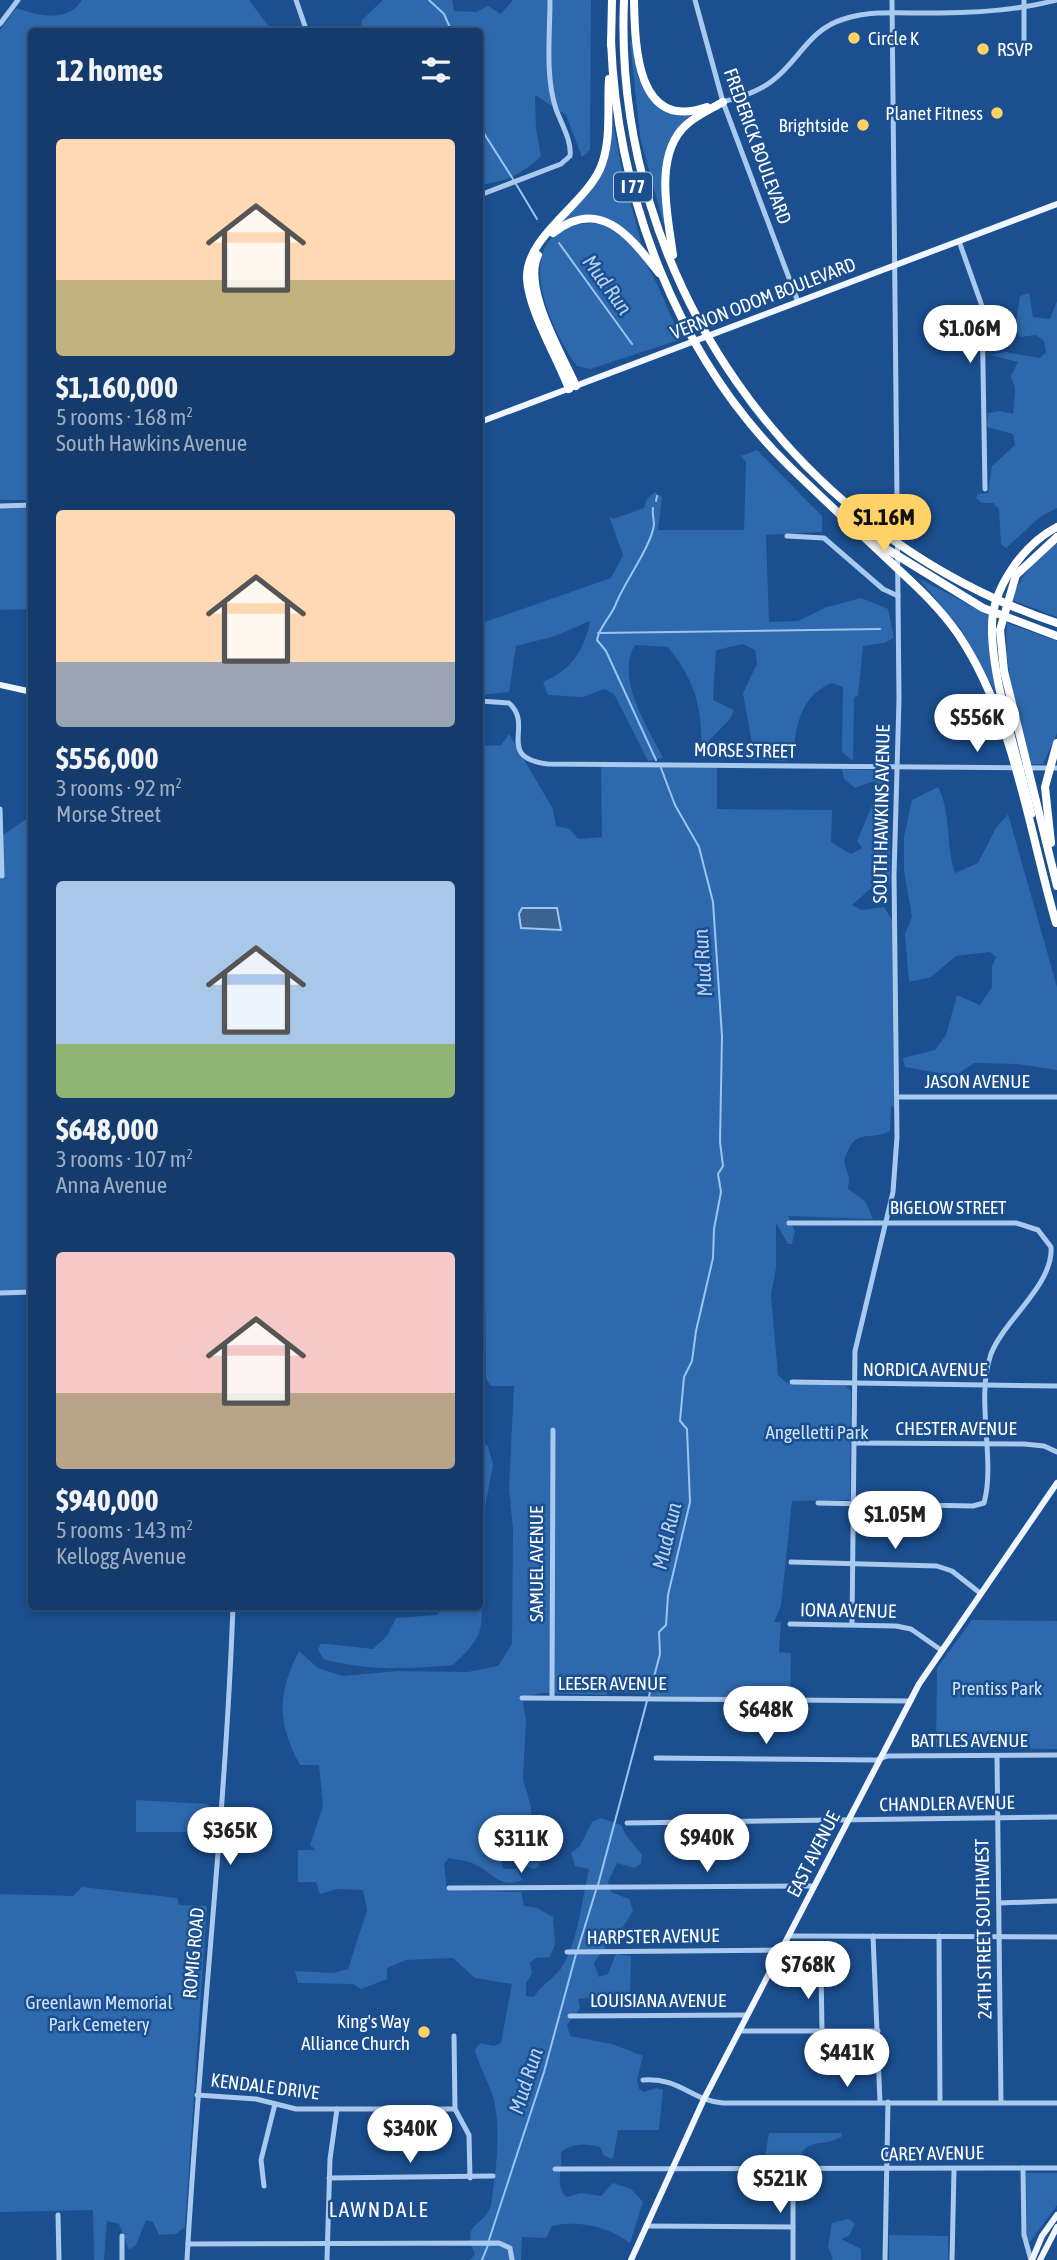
<!DOCTYPE html>
<html lang="en">
<head>
<meta charset="utf-8">
<style>
  :root { --surface:#143b6b; --page:#1d4271; --text:#f1f3f6; --muted:#9dadc1; --line:#33557e; --accent:#ffd166 }
  body { margin:0; font-family:"Asap Condensed",sans-serif; background:var(--page); color:var(--text); height:100vh; display:flex; flex-direction:column; font-size:26px; white-space:nowrap }
  * { box-sizing:border-box; margin:0 }
  p { font-size:23px; color:var(--muted) }
  .icon { flex:none; width:38px; height:38px; fill:none; stroke:currentColor; stroke-width:2; stroke-linecap:round; stroke-linejoin:round }
  .map { position:relative; flex:1; overflow:hidden }
  .details { position:absolute; left:28px; top:28px; width:455px; height:1582px; display:flex; flex-direction:column; background:var(--surface); border-radius:7px; box-shadow:0 4px 10px #0003,0 0 0 2px var(--line) }
  .details>* { flex:none }
  .price { position:absolute; translate:-50% -60px; padding:0 16px; border-radius:24px; background:#fff; color:#222; font-size:23px; line-height:46px; filter:drop-shadow(0 2px 4px #0008) }
  .price::after { content:''; position:absolute; left:50%; top:42px; width:21px; height:16px; margin-left:-10px; background:inherit; clip-path:polygon(0 0,100% 0,50% 100%) }
  .price.active { background:var(--accent); color:#111 }
  ul { padding:0; list-style:none }
  li { display:grid; align-content:center; gap:14px; height:371px; padding:0 28px }
  li span { display:grid; place-items:center; height:217px; border-radius:7px; color:#555 }
  li>.icon { margin-inline-start:auto }
  span .icon { width:126px; height:126px; fill:#fffc; stroke-width:1 }
  li b { font-size:30px }
  h2 { display:flex; justify-content:space-between; align-items:center; height:84px; padding:0 28px; font-size:30px }
  .map>svg:first-child { display:block }
  .green { fill:#2e69ad }
  .water { fill:#3c6290; stroke:#9cc4f0; stroke-width:2 }
  .lines { fill:none; stroke-linecap:round; stroke-linejoin:round }
  .stream { stroke:#9cc4f0; stroke-width:2 }
  .minor { stroke:#a9c9ee; stroke-width:5 }
  .major { stroke:#f0f6ff; stroke-width:6 }
  .highway { stroke:#fff; stroke-width:8 }
  .poi-dot { fill:#ffd166; stroke:#1b4f8f; stroke-width:2.5 }
  .labels { text-anchor:middle; stroke-width:5; stroke-linejoin:round; paint-order:stroke }
  .shield { fill:#1b4f8f; stroke:#bbcadd; stroke-width:2 }
  .shield-label { font-size:18px; font-weight:bold; fill:#fff }
  .poi-label { font-size:19px; fill:#fff; stroke:#1b4f8f; text-anchor:end }
  .street-label { font-size:19px; fill:#fff; stroke:#1b4f8f }
  .park-label { font-size:19px; fill:#cfe3fa; stroke:#1b4f8f }
  .water-label { font-size:21px; font-style:italic; fill:#b5d3f5; stroke:#1b4f8f }
  .neighbourhood-label { font-size:21px; letter-spacing:2px; fill:#fff; stroke:#1b4f8f }
</style>
</head>
<body>
<div class="map">
<svg width="1057" height="2260" viewBox="0 0 1057 2260">
  <rect width="100%" height="100%" fill="#1b4f8f"/>
  <!-- green -->
  <g class="green">
    <path d="M82,0H249L272,31L32,32L31,500H0V30L16,8C38,15 67,24 82,0Z"/>
    <path d="M383,0H452L454,11L476,12L488,6L501,14L513,0H591L590,150L582,157L566,115L535,95L536,129L541,156C525,172 503,184 480,184V164L483,163L480,149V32H361L362,20Z"/>
    <path d="M630,41H633L638,77L652,100L694,113C661,135 666,170 666,205C666,212 667,220 664,226L640,137Z"/>
    <path d="M611,112L623,176L642,245C608,214 598,213 555,228L597,181Z"/>
    <path d="M592,223C645,230 660,298 682,339L590,369L577,366C547,325 505,227 592,223Z"/>
    <polygon points="1029,293 1033,317 1050,319 1057,301 1057,508 1040,517 1006,548 1001,544 999,509 993,503 982,503 976,498 978,494 988,493 992,466 1015,445 1013,434 987,427 988,413 1000,411 1013,414 1015,389 1011,376 1018,362 990,355 1005,352 1040,358 1046,352 1044,341 1036,335 1020,337 1015,329 1020,296"/>
    <path d="M757,450L822,516V532L766,535L769,622L798,621L827,607L861,598L888,609L894,638L884,643L863,646L858,696L854,697L853,761L842,752L843,687L832,683C800,696 796,725 793,757L784,761L726,758V749H753L743,693L757,664L755,650L743,644L716,650L713,700L734,710L730,719L701,749C703,708 694,679 668,647L635,645C615,679 647,725 663,758L648,761L614,694L604,689L583,697L548,695L543,682C570,671 585,650 590,621L555,636L516,646L509,692L480,695V617L485,622L611,578L623,555L609,516L613,519L644,508L647,499L655,492L662,497L658,530H744L746,462L741,456Z"/>
    <polygon points="0,507 31,507 31,609 0,610"/>
    <path d="M1057,543V617L1012,600C1020,576 1036,557 1057,543Z"/>
    <polygon points="918,578 989,615 990,659 996,693 960,628"/>
    <path d="M1007,623L1057,641V733L1043,764H1031C1022,719 1002,671 1007,623Z"/>
    <path d="M509,734L553,809L556,826L570,829L578,839L602,837L601,766L717,768V809L832,810L831,842L851,854L862,848L857,841L879,789L874,781L855,788L844,779L842,769L889,771L890,883L869,890L852,905L862,910L884,907L892,920L894,1106L891,1107L890,1131C867,1143 856,1124 844,1161L849,1178L848,1189L865,1201L873,1219L788,1216L795,1231L792,1244H788L776,1223V1268L771,1295L778,1375L787,1383L845,1386L851,1391L850,1500L792,1501L781,1606L774,1622H781L779,1652L791,1653L790,1698L649,1696V1693L608,1692L606,1695L541,1693L522,1698L526,1720L523,1779L531,1807L532,1851L542,1855L539,1866L534,1869L523,1865L513,1845L502,1859L503,1869H517L522,1880C500,1890 490,1870 472,1863C465,1860 457,1860 449,1858L444,1864L447,1890L521,1892L524,1906L537,1908L553,1917L555,1944L550,1957L536,1958L530,1963L532,1974L526,1983V1996L534,1997C541,1984 557,1977 563,1965C579,1937 582,1900 589,1869L575,1866L571,1853L580,1846L592,1822L601,1818L621,1825L626,1835L642,1855L641,1864L634,1868L617,1863L608,1882L611,1892L629,1899L633,1910C623,1932 606,1943 594,1963L599,1977L608,1974L616,1954L631,1956L630,1993L578,1999L580,2008L567,2025L570,2036L612,2044L643,2056L637,2079L639,2089L644,2092L656,2088L663,2090L659,2130H618L613,2159L604,2156L600,2147C586,2143 573,2143 561,2152C563,2167 554,2188 567,2197L581,2193L601,2196L613,2183L631,2189L643,2202L630,2243C608,2227 579,2220 552,2226L546,2238L522,2237L521,2260H470L475,2254C458,2219 489,2229 492,2199C496,2168 501,2132 494,2101C490,2083 479,2068 475,2050L480,2043L494,2046L501,2043L512,1984L475,1978L453,1958L406,1960L387,1968V1979L361,1989L353,1984L298,1983L295,1971L334,1973L348,1969L367,1910L363,1890L337,1889L320,1894L316,1882H298V1850H316L310,1845L323,1806L319,1765H300C277,1723 277,1694 299,1651L318,1668L343,1676L397,1671L468,1672L498,1666L512,1644L513,1530L509,1487L514,1386H491L486,1379L485,1285L480,1287V746L501,745Z"/>
    <path d="M938,787C952,815 945,844 955,873L978,863L996,828L1008,814L1057,987V1070L1017,1064L974,1063L955,1076L905,1067L903,1058L935,1050L946,1035L957,995L980,1005L992,987V966L996,957L990,952L956,956L931,977L909,982L905,934L912,917L904,871V837L912,800Z"/>
    <polygon points="31,816 31,1291 0,1291 0,837"/>
    <polygon points="480,1442 488,1446 493,1465 480,1534"/>
    <path d="M480,1601C486,1633 475,1644 453,1665C409,1669 365,1671 323,1659L318,1649L321,1644H328L373,1649L387,1636L396,1618L437,1615L443,1607L480,1606Z"/>
    <polygon points="972,1620 1057,1621 1057,1749 936,1748 937,1668"/>
    <polygon points="136,1800 207,1804 214,1812 213,1832 136,1832"/>
    <polygon points="82,1887 177,1898 179,1905 207,1906 185,2227 176,2234 159,2235 153,2222 146,2220 136,2245 129,2250 119,2224 107,2221 104,2260 94,2260 93,2210 0,2212 0,1894 73,1896"/>
    <path d="M769,2133H842L841,2137C818,2149 808,2135 797,2163H764Z"/>
    <polygon points="1026,2173 1057,2173 1057,2205 1030,2242 1027,2241"/>
    <polygon points="848,2219 855,2223 849,2236 841,2239 861,2249 861,2260 833,2260 828,2246 832,2223"/>
    <polygon points="889,2235 948,2236 948,2260 889,2260"/>
  </g>
  <!-- water -->
  <polygon class="water" points="522,908 557,908 561,930 521,928 519,914"/>
  <g class="lines">
    <!-- stream -->
    <g class="stream">
      <polyline points="429,0 444,14 452,32"/>
      <polyline points="480,127 513,179"/>
      <polyline points="516,184 537,219"/>
      <polyline points="559,243 632,344"/>
      <polyline points="656,501 657,496"/>
      <path d="M653,508C652,514 654,519 654,525C650,549 624,582 615,606C610,618 599,627 597,640L606,651L656,760"/>
      <polyline points="598,633 880,629"/>
      <polyline points="649,1696 660,1654 659,1632 666,1625 668,1595 690,1502 687,1429 680,1421 684,1377 692,1361 696,1331 713,1258 714,1229 721,1192 718,1174 723,1166 720,1142 722,1036 713,902 699,847 675,805 661,768"/>
      <polyline points="598,1885 647,1701"/>
      <polyline points="578,1949 596,1890"/>
      <polyline points="489,2240 544,2072 576,1954"/>
      <polyline points="482,2260 488,2245"/>
    </g>
    <!-- minor -->
    <g class="minor">
      <polyline points="296,0 307,32"/>
      <polyline points="695,0 723,102 798,302"/>
      <polyline points="1024,0 1024,51"/>
      <polyline points="0,24 18,0"/>
      <path d="M723,102C740,97 758,92 772,81C799,61 809,29 844,19C875,9 908,14 940,13C979,13 1019,10 1057,0"/>
      <path d="M480,195L561,164L570,156C572,141 561,123 556,109C545,76 550,35 550,0"/>
      <polyline points="959,241 982,306 985,489"/>
      <polyline points="0,506 32,505"/>
      <polyline points="787,536 824,538 883,589 898,596"/>
      <path d="M480,701L509,703C535,726 494,757 548,764L1057,768"/>
      <polyline points="0,809 2,876"/>
      <polyline points="898,1097 1057,1097"/>
      <path d="M789,1223H1016L1038,1230L1051,1247C1054,1284 1004,1320 991,1354C975,1399 996,1460 984,1503L973,1506L818,1503"/>
      <polyline points="0,1293 32,1292"/>
      <polyline points="792,1382 1057,1386"/>
      <polyline points="854,1443 1024,1444 1044,1446 1057,1452"/>
      <polyline points="791,1562 937,1566 952,1571 980,1593"/>
      <polyline points="790,1624 896,1626 911,1629 941,1650"/>
      <polyline points="852,1624 855,1351 893,1192 897,1137 894,876 899,699 892,0"/>
      <polyline points="522,1698 911,1701"/>
      <polyline points="552,1698 553,1430"/>
      <polyline points="997,1756 1001,2102"/>
      <polyline points="656,1758 876,1760 888,1756 1057,1755"/>
      <polyline points="627,1823 1057,1817"/>
      <polyline points="449,1888 814,1886"/>
      <polyline points="999,1903 1057,1901"/>
      <polyline points="789,1936 1057,1937"/>
      <polyline points="873,1936 880,2102"/>
      <polyline points="939,1936 940,2102"/>
      <polyline points="567,1952 782,1950"/>
      <polyline points="821,1970 822,2031"/>
      <polyline points="570,2016 747,2015"/>
      <polyline points="740,2031 878,2031"/>
      <polyline points="454,2036 455,2109 469,2135 470,2178"/>
      <path d="M643,2080C680,2077 690,2100 723,2103H1057"/>
      <polyline points="197,2095 256,2099 296,2109 455,2109"/>
      <polyline points="1023,2168 1024,2235 1031,2260"/>
      <polyline points="555,2169 1057,2168"/>
      <polyline points="329,2178 493,2176"/>
      <polyline points="264,2186 261,2160 275,2104"/>
      <polyline points="58,2215 59,2260"/>
      <polyline points="646,2226 793,2227"/>
      <polyline points="188,2244 499,2243 510,2248 512,2260"/>
      <polyline points="122,2260 122,2236"/>
      <path d="M187,2260C199,2042 225,1825 233,1606"/>
      <polyline points="327,2260 330,2159 337,2109"/>
      <polyline points="793,2260 793,2170"/>
      <polyline points="885,2260 888,2102"/>
      <polyline points="952,2260 954,2170"/>
    </g>
    <!-- major -->
    <g class="major">
      <polyline points="480,422 1057,204"/>
      <polyline points="0,685 32,692"/>
      <polyline points="631,2260 704,2099 919,1684 1057,1483"/>
      <polyline points="1032,2260 1042,2236 1057,2215"/>
      <polyline points="1040,2260 1057,2227"/>
    </g>
    <!-- highway -->
    <g class="highway">
      <path d="M624,0C612,279 795,536 1057,623"/>
      <path d="M634,0C635,46 636,132 707,107"/>
      <path d="M611,41C617,197 677,356 789,466C819,495 850,524 881,553C908,579 936,602 958,634C1014,717 1028,827 1056,923"/>
      <polyline points="611,45 612,0"/>
      <path d="M553,233C601,195 632,239 659,273"/>
      <path d="M538,255C522,288 562,354 576,386"/>
      <path d="M673,255C668,217 653,155 686,125C697,115 711,109 723,102"/>
      <path d="M569,389C557,357 529,311 527,279C525,237 583,206 600,169C612,142 607,108 609,79"/>
      <polyline points="1057,537 1016,575 1000,630 1004,671 1057,886"/>
      <polyline points="877,543 983,608 1057,636"/>
      <path d="M1031,814C1019,759 991,680 992,626C992,588 1024,544 1057,527"/>
      <polyline points="1051,843 1045,787 1057,743"/>
    </g>
  </g>
  <!-- markers -->
  <g class="poi-dot">
    <circle cx="854" cy="38" r="7"/>
    <circle cx="983" cy="49" r="7"/>
    <circle cx="997" cy="113" r="7"/>
    <circle cx="863" cy="125" r="7"/>
    <circle cx="424" cy="2032" r="7"/>
  </g>
  <g class="labels">
    <!-- shield labels -->
    <rect class="shield" x="614" y="172.5" width="38" height="29" rx="5"/>
    <g class="shield-label">
      <text x="633" y="193">I 77</text>
    </g>
    <!-- poi labels -->
    <g class="poi-label">
      <text x="868" y="45" text-anchor="start">Circle K</text>
      <text x="997" y="56" text-anchor="start">RSVP</text>
      <text x="983" y="120">Planet Fitness</text>
      <text x="849" y="132">Brightside</text>
      <text x="410" y="2028">King's Way<tspan x="410" dy="22">Alliance Church</tspan></text>
    </g>
    <!-- street labels -->
    <g class="street-label">
      <text transform="translate(758 146) rotate(70)" y="7">FREDERICK BOULEVARD</text>
      <text transform="translate(763 298) rotate(-21)" y="7">VERNON ODOM BOULEVARD</text>
      <text transform="translate(745 750) rotate(1)" y="7">MORSE STREET</text>
      <text transform="translate(881 814) rotate(-89)" y="7">SOUTH HAWKINS AVENUE</text>
      <text x="977" y="1088">JASON AVENUE</text>
      <text x="948" y="1214">BIGELOW STREET</text>
      <text x="925" y="1376">NORDICA AVENUE</text>
      <text x="956" y="1435">CHESTER AVENUE</text>
      <text transform="translate(536 1564) rotate(-90)" y="7">SAMUEL AVENUE</text>
      <text transform="translate(848 1610) rotate(1)" y="7">IONA AVENUE</text>
      <text x="612" y="1690">LEESER AVENUE</text>
      <text x="969" y="1747">BATTLES AVENUE</text>
      <text transform="translate(947 1803) rotate(-1)" y="7">CHANDLER AVENUE</text>
      <text transform="translate(813 1854) rotate(-63)" y="7">EAST AVENUE</text>
      <text transform="translate(983 1929) rotate(-91)" y="7">24TH STREET SOUTHWEST</text>
      <text transform="translate(653 1936) rotate(-1)" y="7">HARPSTER AVENUE</text>
      <text transform="translate(193 1953) rotate(-85)" y="7">ROMIG ROAD</text>
      <text x="658" y="2007">LOUISIANA AVENUE</text>
      <text transform="translate(265 2086) rotate(7)" y="7">KENDALE DRIVE</text>
      <text transform="translate(932 2153) rotate(-1)" y="7">CAREY AVENUE</text>
    </g>
    <!-- park labels -->
    <g class="park-label">
      <text x="817" y="1439">Angelletti Park</text>
      <text x="997" y="1695">Prentiss Park</text>
      <text x="99" y="2009">Greenlawn Memorial<tspan x="99" dy="22">Park Cemetery</tspan></text>
    </g>
    <!-- water labels -->
    <g class="water-label">
      <text transform="translate(607 285) rotate(54)" y="7">Mud Run</text>
      <text transform="translate(703 963) rotate(-94)" y="7">Mud Run</text>
      <text transform="translate(667 1536) rotate(-77)" y="7">Mud Run</text>
      <text transform="translate(526 2081) rotate(-72)" y="7">Mud Run</text>
    </g>
    <!-- neighbourhood labels -->
    <g class="neighbourhood-label">
      <text x="379" y="2217">LAWNDALE</text>
    </g>
  </g>
</svg>
<b class="price" style="left:970px;top:365px">$1.06M</b>
<b class="price active" style="left:884px;top:554px">$1.16M</b>
<b class="price" style="left:977px;top:754px">$556K</b>
<b class="price" style="left:895px;top:1551px">$1.05M</b>
<b class="price" style="left:766px;top:1746px">$648K</b>
<b class="price" style="left:230px;top:1867px">$365K</b>
<b class="price" style="left:707px;top:1874px">$940K</b>
<b class="price" style="left:521px;top:1875px">$311K</b>
<b class="price" style="left:808px;top:2001px">$768K</b>
<b class="price" style="left:847px;top:2089px">$441K</b>
<b class="price" style="left:410px;top:2165px">$340K</b>
<b class="price" style="left:780px;top:2215px">$521K</b>
<section class="details">
<h2>12 homes<svg class="icon" aria-label="filters" viewBox="0 0 24 24"><path d="M4 7h16M4 17h16"/><circle cx="9" cy="7" r="2"/><circle cx="15" cy="17" r="2"/></svg></h2>
<ul>
<li><span style="background:linear-gradient(#ffd9b3 65%,#c2b280 0)"><svg class="icon" aria-label="home" viewBox="0 0 24 24"><path d="M3 11l9-7 9 7M6 9v11h12V9"/></svg></span><div><b>$1,160,000</b><p>5 rooms · 168 m²</p><p>South Hawkins Avenue</p></div></li>
<li><span style="background:linear-gradient(#ffd9b3 70%,#9aa5b1 0)"><svg class="icon" aria-label="home" viewBox="0 0 24 24"><path d="M3 11l9-7 9 7M6 9v11h12V9"/></svg></span><div><b>$556,000</b><p>3 rooms · 92 m²</p><p>Morse Street</p></div></li>
<li><span style="background:linear-gradient(#a9c7e8 75%,#8fb573 0)"><svg class="icon" aria-label="home" viewBox="0 0 24 24"><path d="M3 11l9-7 9 7M6 9v11h12V9"/></svg></span><div><b>$648,000</b><p>3 rooms · 107 m²</p><p>Anna Avenue</p></div></li>
<li><span style="background:linear-gradient(#f6c9c9 65%,#b9a48a 0)"><svg class="icon" aria-label="home" viewBox="0 0 24 24"><path d="M3 11l9-7 9 7M6 9v11h12V9"/></svg></span><div><b>$940,000</b><p>5 rooms · 143 m²</p><p>Kellogg Avenue</p></div></li>
</ul>
</section>
</div>
</body>
</html>
